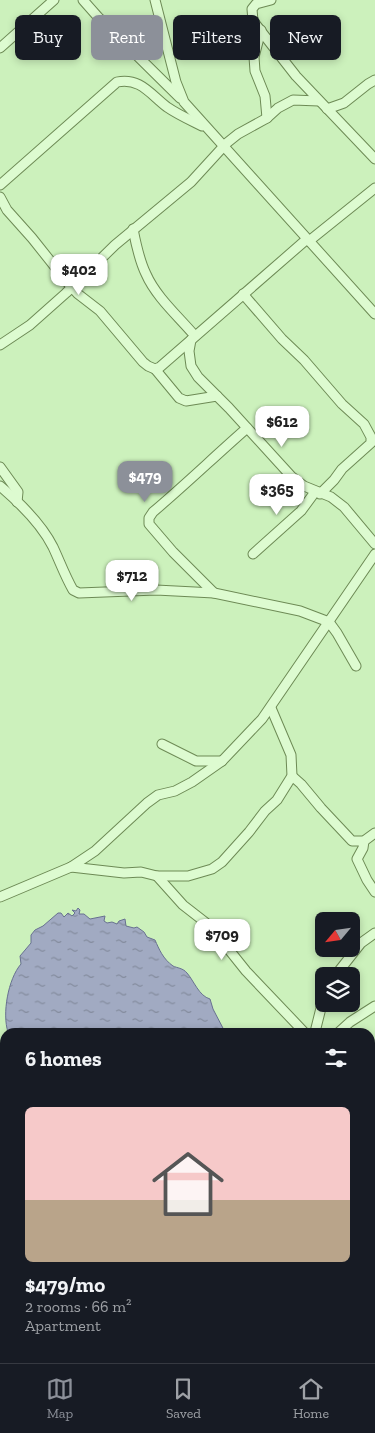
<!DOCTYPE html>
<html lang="en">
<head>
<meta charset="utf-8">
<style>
  :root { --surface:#171b24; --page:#242831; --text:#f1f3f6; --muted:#9ea1a6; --line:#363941; --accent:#8c9099 }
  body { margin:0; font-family:"Zilla Slab",serif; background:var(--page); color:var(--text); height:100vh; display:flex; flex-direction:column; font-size:19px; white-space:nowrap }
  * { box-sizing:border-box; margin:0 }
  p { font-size:16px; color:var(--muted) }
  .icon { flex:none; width:28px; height:28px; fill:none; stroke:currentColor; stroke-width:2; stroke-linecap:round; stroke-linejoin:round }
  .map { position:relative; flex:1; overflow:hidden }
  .drawer { position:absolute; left:0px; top:1028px; width:375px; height:336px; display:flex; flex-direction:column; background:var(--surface); border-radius:15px 15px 0 0; box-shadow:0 2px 8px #0003 }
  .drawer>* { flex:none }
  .guide { position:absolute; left:15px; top:15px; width:345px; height:45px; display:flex; gap:10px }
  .needle { width:32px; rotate:241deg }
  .buttons { position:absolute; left:315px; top:912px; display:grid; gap:10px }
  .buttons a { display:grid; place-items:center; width:45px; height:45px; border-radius:8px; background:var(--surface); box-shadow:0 2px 8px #0003; font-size:25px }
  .price { position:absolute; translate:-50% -42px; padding:0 11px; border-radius:10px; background:#fff; color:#222; font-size:16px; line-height:32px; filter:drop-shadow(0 1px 2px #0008) }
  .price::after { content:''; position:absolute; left:50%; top:30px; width:15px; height:11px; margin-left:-8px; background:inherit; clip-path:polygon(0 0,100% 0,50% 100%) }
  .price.selected { background:var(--accent); color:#fff }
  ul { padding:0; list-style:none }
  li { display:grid; align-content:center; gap:10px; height:265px; padding:0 25px }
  li span { display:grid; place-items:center; height:155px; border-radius:8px; color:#555 }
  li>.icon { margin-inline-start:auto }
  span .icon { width:90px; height:90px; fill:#fffc; stroke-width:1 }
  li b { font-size:21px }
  h2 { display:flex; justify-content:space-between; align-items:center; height:60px; padding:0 25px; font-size:21px }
  .pill { padding:0 18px; border-radius:8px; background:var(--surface); box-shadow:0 2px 8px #0003; font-size:18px; line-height:45px }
  .pill.selected { background:var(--accent); color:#fff }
  .tab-bar { display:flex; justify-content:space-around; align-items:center; height:70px; border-top:1px solid var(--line); background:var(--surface); font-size:14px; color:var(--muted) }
  .tab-bar a { display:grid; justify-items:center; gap:2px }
  .tab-bar .selected { color:var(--accent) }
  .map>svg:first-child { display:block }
  .water { fill:url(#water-ripples); stroke:#687190 }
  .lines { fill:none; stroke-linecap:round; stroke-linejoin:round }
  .minor-casing { stroke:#6d8a55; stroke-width:11 }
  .minor { stroke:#ddfbd0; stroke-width:9 }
</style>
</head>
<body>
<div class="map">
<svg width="375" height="1363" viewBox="0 0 375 1363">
  <defs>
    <pattern id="water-ripples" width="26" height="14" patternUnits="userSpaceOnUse" patternTransform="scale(1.25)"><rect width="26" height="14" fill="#a1aac2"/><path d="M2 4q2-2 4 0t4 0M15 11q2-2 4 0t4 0" fill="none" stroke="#838b9d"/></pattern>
  </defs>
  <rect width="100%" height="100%" fill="#ccf1bc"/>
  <!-- water -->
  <g class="water">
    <path d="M78,908L80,910L79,914H84L90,919L105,916L104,921L107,923L112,922L117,924L119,921L125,919L126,926L134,928L137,927L144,932L147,937L155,940C159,949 163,959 173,966C177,968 183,968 187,973C194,981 199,996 210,999L213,1009L225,1032H8C2,1014 8,979 21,964L20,956L31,943V935L35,930L43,926L58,913H61L64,917L68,913L72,916L75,913L72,910L76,911Z"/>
    <polygon points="370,1279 375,1284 375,1363 353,1363 350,1359 370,1359"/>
  </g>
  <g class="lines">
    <defs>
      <g id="minor">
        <polyline points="83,0 98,17 180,98"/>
        <polyline points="155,0 176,82 184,102 375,314"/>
        <polyline points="271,0 256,4 252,9 253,21 296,76 375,159"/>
        <polyline points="261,30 254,57 255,71 265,96 267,118"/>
        <polyline points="0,48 54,0"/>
        <polyline points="327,109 344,103 368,84 375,80"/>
        <polyline points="223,146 238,134 267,118 278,108 293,100 319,101"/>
        <path d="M0,185L117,82C140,77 151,95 167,107C177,114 190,120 202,126"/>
        <polyline points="0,197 7,210 32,238 67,282 78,294 100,311 143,362 148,366 155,369 160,367 307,239"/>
        <path d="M133,229C136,244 139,260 146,274C156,297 179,317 195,336"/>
        <polyline points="309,241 375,188"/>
        <polyline points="243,294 282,339 304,360 342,404 364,424 371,437 371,443 342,469 334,480 320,494"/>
        <polyline points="191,340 189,351 191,366 198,377 229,408 291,476 304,486 331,497 344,507 375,544"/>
        <polyline points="0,345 30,325 66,293 115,245 191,182 223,147"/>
        <polyline points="155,369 179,398 186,401 217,396"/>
        <polyline points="0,467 18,492 17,502"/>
        <path d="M0,486C20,503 41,523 53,547C60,562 65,576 73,590L79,593L156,590L214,593L300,611L329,622L337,633L356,666"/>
        <polyline points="253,554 301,511 315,492"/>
        <path d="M214,593L173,552L149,524V518L153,512C185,485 215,456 247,428"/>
        <polyline points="162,744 196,761 222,761"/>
        <polyline points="292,776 301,784 321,808 352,841 364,841 375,833"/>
        <polyline points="364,841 363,848 357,859 367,880 375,892"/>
        <polyline points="71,867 124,873 141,872 157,876 188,876 212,869 222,862 249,832 265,811 277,800 292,776 291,755 271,708"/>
        <polyline points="157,876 183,905 210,926 246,971 304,1032"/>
        <polyline points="0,897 71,867 95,851 147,803 158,795 175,791 192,782 222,761 262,719 375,554"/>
        <polyline points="335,976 361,943 375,933"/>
        <polyline points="315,1032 324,996"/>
        <polyline points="339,1032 350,1022 375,1006"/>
        <polyline points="370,1102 375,1107"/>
      </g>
    </defs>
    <!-- minor casing -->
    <use href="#minor" class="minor-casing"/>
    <!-- minor -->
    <use href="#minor" class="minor"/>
  </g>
</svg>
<div class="buttons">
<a><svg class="needle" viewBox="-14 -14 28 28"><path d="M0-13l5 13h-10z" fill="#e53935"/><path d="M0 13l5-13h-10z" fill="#9ea1a6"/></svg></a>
<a><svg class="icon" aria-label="layers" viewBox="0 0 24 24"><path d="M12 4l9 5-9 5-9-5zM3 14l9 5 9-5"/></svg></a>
</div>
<b class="price" style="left:79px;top:296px">$402</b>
<b class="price" style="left:282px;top:448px">$612</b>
<b class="price selected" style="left:145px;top:503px">$479</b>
<b class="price" style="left:277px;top:516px">$365</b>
<b class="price" style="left:132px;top:602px">$712</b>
<b class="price" style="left:222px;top:961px">$709</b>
<div class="guide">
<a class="pill">Buy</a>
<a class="pill selected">Rent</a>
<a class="pill">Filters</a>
<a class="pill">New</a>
</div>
<section class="drawer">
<h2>6 homes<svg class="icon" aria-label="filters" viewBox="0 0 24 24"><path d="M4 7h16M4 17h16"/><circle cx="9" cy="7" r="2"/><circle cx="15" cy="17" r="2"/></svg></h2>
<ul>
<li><span style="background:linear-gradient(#f6c9c9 60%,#b9a48a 0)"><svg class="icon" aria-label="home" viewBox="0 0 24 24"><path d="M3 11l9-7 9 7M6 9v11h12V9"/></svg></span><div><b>$479/mo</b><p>2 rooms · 66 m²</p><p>Apartment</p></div></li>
</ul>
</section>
</div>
<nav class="tab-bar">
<a class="selected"><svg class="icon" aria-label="map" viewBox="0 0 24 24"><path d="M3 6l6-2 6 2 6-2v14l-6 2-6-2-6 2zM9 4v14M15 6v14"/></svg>Map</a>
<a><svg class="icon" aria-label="saved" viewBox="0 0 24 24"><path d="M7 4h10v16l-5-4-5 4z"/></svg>Saved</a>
<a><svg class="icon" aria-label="home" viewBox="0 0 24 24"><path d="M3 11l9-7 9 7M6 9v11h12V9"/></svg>Home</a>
</nav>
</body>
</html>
